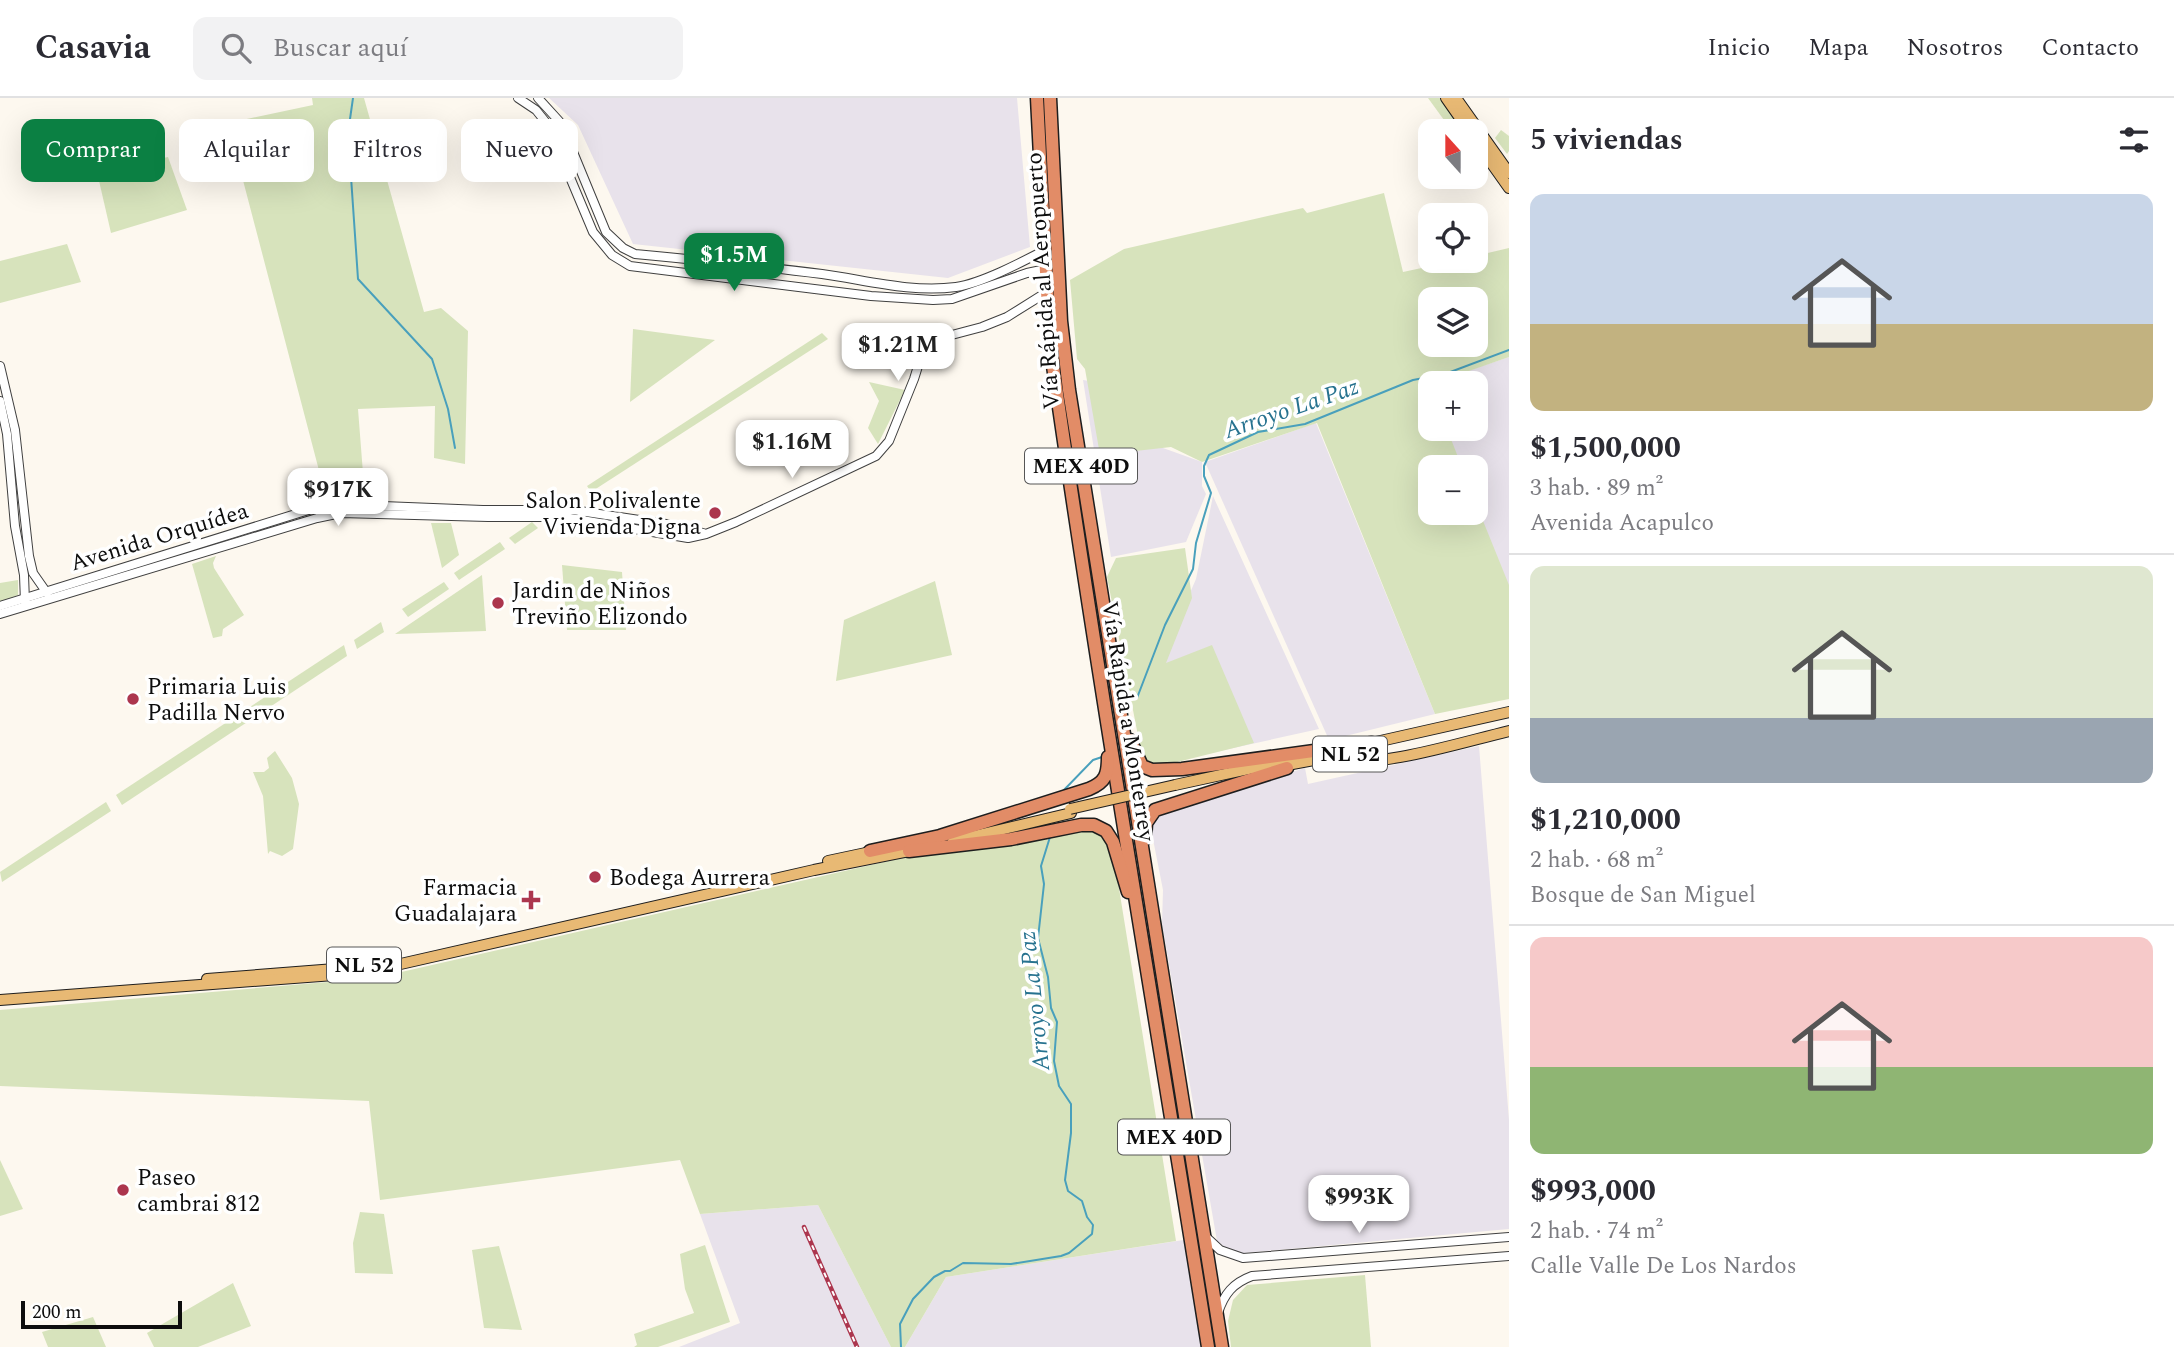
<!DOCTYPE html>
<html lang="es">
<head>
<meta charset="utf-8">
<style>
  :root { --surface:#fff; --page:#f2f2f3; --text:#2b2b33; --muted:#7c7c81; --line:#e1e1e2; --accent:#0b8043 }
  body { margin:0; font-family:Spectral,serif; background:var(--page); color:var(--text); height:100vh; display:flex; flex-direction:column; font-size:26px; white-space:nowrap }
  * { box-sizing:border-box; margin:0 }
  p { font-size:23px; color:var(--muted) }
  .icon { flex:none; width:38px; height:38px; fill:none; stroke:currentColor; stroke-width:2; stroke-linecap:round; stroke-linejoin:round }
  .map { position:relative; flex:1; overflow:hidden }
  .side { display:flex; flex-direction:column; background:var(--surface); width:665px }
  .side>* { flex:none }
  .banner { position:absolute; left:21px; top:21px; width:665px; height:63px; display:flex; gap:14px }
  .needle { width:46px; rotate:339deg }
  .tools { position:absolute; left:1418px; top:21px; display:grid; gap:14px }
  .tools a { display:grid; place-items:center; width:70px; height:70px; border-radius:14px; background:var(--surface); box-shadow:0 7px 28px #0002; font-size:35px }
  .scale { position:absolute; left:21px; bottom:18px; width:161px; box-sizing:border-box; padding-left:7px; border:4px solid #0d0d0d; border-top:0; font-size:19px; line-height:24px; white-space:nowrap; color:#0d0d0d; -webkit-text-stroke:5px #fff; paint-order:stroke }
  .price { position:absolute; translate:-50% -60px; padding:0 16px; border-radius:14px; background:#fff; color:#222; font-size:23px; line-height:46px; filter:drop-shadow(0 2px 4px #0008) }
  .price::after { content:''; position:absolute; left:50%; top:42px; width:21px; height:16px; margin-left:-10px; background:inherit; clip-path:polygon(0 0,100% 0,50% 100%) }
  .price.active { background:var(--accent); color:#fff }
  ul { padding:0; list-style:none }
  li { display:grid; align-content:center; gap:14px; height:371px; padding:0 21px }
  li+li { border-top:2px solid var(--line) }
  li span { display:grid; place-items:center; height:217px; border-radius:14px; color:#555 }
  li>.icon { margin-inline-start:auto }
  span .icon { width:126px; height:126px; fill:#fffc; stroke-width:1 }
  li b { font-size:30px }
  h2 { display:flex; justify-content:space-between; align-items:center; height:84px; padding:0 21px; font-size:30px }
  .pill { padding:0 24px; border-radius:14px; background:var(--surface); box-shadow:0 7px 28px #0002; font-size:24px; line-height:63px }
  .pill.active { background:var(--accent); color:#fff }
  header { display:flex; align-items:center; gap:42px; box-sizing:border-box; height:98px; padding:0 35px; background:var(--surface); border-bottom:2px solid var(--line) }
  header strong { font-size:33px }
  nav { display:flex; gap:38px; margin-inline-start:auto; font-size:24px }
  .search { width:490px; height:63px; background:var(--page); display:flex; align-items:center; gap:18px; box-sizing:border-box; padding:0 24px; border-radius:14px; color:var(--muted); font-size:26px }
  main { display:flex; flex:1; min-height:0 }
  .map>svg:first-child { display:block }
  .industrial { fill:#e8e2eb }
  .green { fill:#d7e3bc; fill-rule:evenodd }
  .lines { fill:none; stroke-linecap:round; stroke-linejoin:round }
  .stream { stroke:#49a0bc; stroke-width:2 }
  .tertiary-casing { stroke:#404040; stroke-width:10 }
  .primary-casing { stroke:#1e1e1e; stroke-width:12 }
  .motorway-casing { stroke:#1e1e1e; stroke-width:15 }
  .tertiary { stroke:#fff; stroke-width:8 }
  .primary { stroke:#e8b974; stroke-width:10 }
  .motorway { stroke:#e28c67; stroke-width:12 }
  .rail-casing { stroke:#ac364e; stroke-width:4.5 }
  .rail { stroke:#fff; stroke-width:2; stroke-dasharray:5; stroke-linecap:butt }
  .primary-bridge-casing { stroke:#1e1e1e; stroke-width:12; stroke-linecap:butt }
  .primary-bridge { stroke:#e8b974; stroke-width:10 }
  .poi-dot { fill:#ac364e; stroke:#fff; stroke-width:2.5 }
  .labels { text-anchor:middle; stroke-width:7; stroke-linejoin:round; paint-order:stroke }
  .shield { fill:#fff; stroke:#565656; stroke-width:2 }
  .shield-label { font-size:21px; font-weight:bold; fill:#0d0d0d }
  .street-label { font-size:23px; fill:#0d0d0d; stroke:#fff }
  .poi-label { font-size:23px; fill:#0d0d0d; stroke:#fff; text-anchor:start }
  .water-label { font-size:24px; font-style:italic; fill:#26728f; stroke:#fff }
</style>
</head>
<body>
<header>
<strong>Casavia</strong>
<div class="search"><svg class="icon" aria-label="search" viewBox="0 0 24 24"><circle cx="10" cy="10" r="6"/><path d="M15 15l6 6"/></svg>Buscar aquí</div>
<nav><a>Inicio</a><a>Mapa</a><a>Nosotros</a><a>Contacto</a></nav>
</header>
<main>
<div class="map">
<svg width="1509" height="1249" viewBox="0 0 1509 1249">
  <rect width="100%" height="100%" fill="#fdf8ef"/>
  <!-- industrial -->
  <g class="industrial">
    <polygon points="549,0 1017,0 1030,149 948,180 633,146 578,27"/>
    <polygon points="1509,259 1509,490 1475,404 1475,369 1462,369 1446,331 1475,331 1475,285 1432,285"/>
    <polygon points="1083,282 1114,287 1163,350 1202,364 1202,388 1206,396 1186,444 1111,459"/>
    <polygon points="1316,325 1435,616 1329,642 1205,364"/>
    <polygon points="1213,398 1319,631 1156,667 1140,610 1196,481"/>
    <polygon points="1479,648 1509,1022 1509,1131 1234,1156 1217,1143 1162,826 1163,792 1152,736 1153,725 1160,715 1305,670 1308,686"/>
    <polygon points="818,1107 891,1249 679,1249 740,1225 700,1116"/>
    <polygon points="1190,1141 1206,1249 905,1249 946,1179"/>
  </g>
  <!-- green -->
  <g class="green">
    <polygon points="312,0 364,0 424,214 441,210 468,233 465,366 434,360 435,308 358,311 365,401 327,403 228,25 313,7"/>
    <polygon points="1428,0 1441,0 1464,33 1452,33"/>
    <polygon points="1501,32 1509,38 1509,53 1507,56 1495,40"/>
    <polygon points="168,59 187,112 111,135 97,74"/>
    <path d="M1384,95L1403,174L1454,163H1475V158L1509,150V259L1429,287L1430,331H1447L1462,369H1430V415H1475V403L1509,487V601L1435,616L1317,325L1202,364L1171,349L1100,357L1085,271L1077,261L1070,182L1124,151L1303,110L1307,115ZM1430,201H1475V247H1430Z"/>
    <polygon points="67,146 81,184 0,205 0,163"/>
    <polygon points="633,231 715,242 630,304"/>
    <polygon points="822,235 828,241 591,394 587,388"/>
    <polygon points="869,284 905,292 878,346 868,330 879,303"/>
    <polygon points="532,424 538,430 515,446 509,440"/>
    <polygon points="431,425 451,425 459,457 442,470"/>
    <polygon points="500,444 505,451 459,482 454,475"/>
    <polygon points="1185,450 1192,500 1166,565 1212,547 1254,645 1153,670 1141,653 1107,479 1116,460"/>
    <polygon points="216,458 213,465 214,470 244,517 223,531 222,538 213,540 192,466"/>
    <polygon points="562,467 622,474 626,532 567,532"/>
    <polygon points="482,477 486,533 395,536"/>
    <polygon points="18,482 18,497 0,504 0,485"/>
    <polygon points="935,483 952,557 836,583 844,522"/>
    <polygon points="444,484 449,491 408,519 402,511"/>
    <polygon points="381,524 384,534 357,551 354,542"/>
    <polygon points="344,547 347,558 122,707 116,697"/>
    <polygon points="275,653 292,680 299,706 293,751 282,758 270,753 268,756 263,698 253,674 264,674 269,670 267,660"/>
    <polygon points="106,704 111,713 2,784 0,774"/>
    <polygon points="1083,732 1102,734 1112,747 1176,1143 946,1179 905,1249 891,1249 818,1107 700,1116 680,1062 380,1102 369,1003 0,988 0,912 375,880 906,759 961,754"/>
    <polygon points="0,1062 23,1111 0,1118"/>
    <polygon points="360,1114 384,1116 393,1176 355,1175 353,1145"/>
    <polygon points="705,1147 730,1224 658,1249 634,1249 637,1247 634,1236 694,1215 685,1191 680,1156"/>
    <polygon points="499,1148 522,1232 484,1230 472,1152"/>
    <polygon points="1365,1177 1371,1249 1231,1249 1228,1223 1233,1202 1247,1187"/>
    <polygon points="233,1185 251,1228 198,1249 154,1249 147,1235"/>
    <polygon points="93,1219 106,1249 48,1249 42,1234"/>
  </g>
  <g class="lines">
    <!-- stream -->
    <g class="stream">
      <polyline points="353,0 348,35 358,181 432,261 448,311 455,350"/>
      <polyline points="1137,600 1165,527 1193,471 1196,445 1211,395 1204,378 1204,368 1209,357 1258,334 1305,326 1413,282 1445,276 1509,252"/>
      <polyline points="1062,694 1093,662 1102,659"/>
      <polyline points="901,1249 900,1226 913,1201 934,1179 945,1173 950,1173 963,1165 1011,1166 1061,1158 1069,1155 1092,1136 1093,1127 1087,1119 1082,1103 1068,1093 1065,1082 1071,1035 1071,1006 1059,988 1054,963 1057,924 1051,910 1048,879 1038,840 1044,786 1041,768 1050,739"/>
    </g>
    <defs>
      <g id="tertiary">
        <polyline points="518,0 536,12 548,27 593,134 612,157 630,168 871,198 933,202 952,201 1027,175 1046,171"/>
        <path d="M538,0L559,23L566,37L606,134L623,150L635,156C698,162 760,168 822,176C866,182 911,195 956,189C982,185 1022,164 1045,152"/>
        <polyline points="0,268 15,332 29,458 33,475 47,495"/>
        <polyline points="0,303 7,336 15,428 24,477 25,504"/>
        <polyline points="0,508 315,410 333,406 483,412 573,412 666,426 703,435"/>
        <polyline points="0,516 317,420 341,415 488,419 564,419 688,440 706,436 736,424 876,358 889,343 914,281 923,252 929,243 982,229 1007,219 1047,194"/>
        <polyline points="1205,1138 1220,1152 1243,1160 1509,1139"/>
        <path d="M1218,1215C1224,1196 1233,1185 1252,1178L1509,1158"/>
      </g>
      <g id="primary">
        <polyline points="1446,0 1469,33"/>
        <polyline points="1456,0 1509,75"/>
        <polyline points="1475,42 1509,90"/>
        <polyline points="1367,646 1509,614"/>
        <path d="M1324,665C1387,668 1448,648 1509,633"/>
        <polyline points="1287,667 1379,650"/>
        <polyline points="1175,687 1294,661"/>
        <polyline points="953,743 1071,715"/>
        <polyline points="828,763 875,753"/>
        <polyline points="207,881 335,871 387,864"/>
        <polyline points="0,902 361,875 814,772 914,752"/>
      </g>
      <g id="motorway">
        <path d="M1037,0L1047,194L1053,268C1100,596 1156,922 1208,1249"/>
        <polyline points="1050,0 1061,223 1069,292 1222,1249"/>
        <polyline points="1130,642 1142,668 1152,672 1182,671 1372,645"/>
        <polyline points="1145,741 1146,725 1155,712 1287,670"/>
        <path d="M870,753L940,738L1089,691C1106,684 1108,676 1108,659"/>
        <polyline points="909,753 1011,741 1081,727 1094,727 1106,733 1113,744 1128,794"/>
      </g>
    </defs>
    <!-- tertiary casing -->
    <use href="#tertiary" class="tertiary-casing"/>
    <!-- primary casing -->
    <use href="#primary" class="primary-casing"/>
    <!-- motorway casing -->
    <use href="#motorway" class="motorway-casing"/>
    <!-- tertiary -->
    <use href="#tertiary" class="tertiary"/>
    <!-- primary -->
    <use href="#primary" class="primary"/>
    <!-- motorway -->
    <use href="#motorway" class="motorway"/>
    <defs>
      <polyline id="rail" points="804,1129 857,1249"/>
    </defs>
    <!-- rail casing -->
    <use href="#rail" class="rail-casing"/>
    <!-- rail -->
    <use href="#rail" class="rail"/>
    <defs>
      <polyline id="primary-bridge" points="1070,711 1175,687"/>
    </defs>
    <!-- primary-bridge casing -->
    <use href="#primary-bridge" class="primary-bridge-casing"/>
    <!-- primary-bridge -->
    <use href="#primary-bridge" class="primary-bridge"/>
  </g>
  <!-- markers -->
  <g class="poi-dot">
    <circle cx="715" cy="415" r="7"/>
    <circle cx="498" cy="505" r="7"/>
    <circle cx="133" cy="601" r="7"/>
    <circle cx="595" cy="779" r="7"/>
    <path d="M527.5 791.5h7v7h7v7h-7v7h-7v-7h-7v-7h7z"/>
    <circle cx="123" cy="1092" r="7"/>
  </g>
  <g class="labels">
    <!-- shield labels -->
    <g class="shield">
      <rect x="1025" y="350.5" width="112" height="35" rx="5"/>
      <rect x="1313" y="638.5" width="74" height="35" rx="5"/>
      <rect x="327" y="849.5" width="74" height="35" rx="5"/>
      <rect x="1118" y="1021.5" width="112" height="35" rx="5"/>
    </g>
    <g class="shield-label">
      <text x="1081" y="375">MEX 40D</text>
      <text x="1350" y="663">NL 52</text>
      <text x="364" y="874">NL 52</text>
      <text x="1174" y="1046">MEX 40D</text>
    </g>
    <!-- street labels -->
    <g class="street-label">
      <text transform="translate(1042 183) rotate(-94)" y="8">Vía Rápida al Aeropuerto</text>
      <text transform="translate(159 438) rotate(-17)" y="8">Avenida Orquídea</text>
      <text transform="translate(1129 623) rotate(81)" y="8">Vía Rápida a Monterrey</text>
    </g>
    <!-- poi labels -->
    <g class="poi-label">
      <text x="701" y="410" text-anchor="end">Salon Polivalente<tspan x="701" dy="26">Vivienda Digna</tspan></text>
      <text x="512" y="500">Jardin de Niños<tspan x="512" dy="26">Treviño Elizondo</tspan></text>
      <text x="147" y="596">Primaria Luis<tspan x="147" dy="26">Padilla Nervo</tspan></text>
      <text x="609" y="787">Bodega Aurrera</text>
      <text x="517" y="797" text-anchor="end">Farmacia<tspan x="517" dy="26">Guadalajara</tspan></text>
      <text x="137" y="1087">Paseo<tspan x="137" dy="26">cambrai 812</tspan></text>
    </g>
    <!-- water labels -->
    <g class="water-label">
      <text transform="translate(1291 310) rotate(-19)" y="8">Arroyo La Paz</text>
      <text transform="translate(1034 903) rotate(-96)" y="8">Arroyo La Paz</text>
    </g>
  </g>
</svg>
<div class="tools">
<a><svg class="needle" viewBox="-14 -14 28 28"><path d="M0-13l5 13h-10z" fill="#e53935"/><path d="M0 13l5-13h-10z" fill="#7c7c81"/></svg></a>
<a><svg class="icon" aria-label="locate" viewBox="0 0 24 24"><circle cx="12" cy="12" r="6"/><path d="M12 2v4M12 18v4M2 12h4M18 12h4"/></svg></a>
<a><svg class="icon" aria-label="layers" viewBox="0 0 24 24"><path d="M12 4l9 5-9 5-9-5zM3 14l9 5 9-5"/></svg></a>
<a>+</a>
<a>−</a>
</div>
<div class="scale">200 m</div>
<b class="price active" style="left:734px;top:195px">$1.5M</b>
<b class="price" style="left:898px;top:285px">$1.21M</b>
<b class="price" style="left:792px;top:382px">$1.16M</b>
<b class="price" style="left:338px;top:430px">$917K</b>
<b class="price" style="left:1359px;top:1137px">$993K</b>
<div class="banner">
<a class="pill active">Comprar</a>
<a class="pill">Alquilar</a>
<a class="pill">Filtros</a>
<a class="pill">Nuevo</a>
</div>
</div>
<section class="side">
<h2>5 viviendas<svg class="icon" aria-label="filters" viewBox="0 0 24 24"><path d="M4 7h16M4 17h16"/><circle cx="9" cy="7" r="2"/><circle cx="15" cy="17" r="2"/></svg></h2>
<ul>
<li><span style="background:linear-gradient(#c9d6e8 60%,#c2b280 0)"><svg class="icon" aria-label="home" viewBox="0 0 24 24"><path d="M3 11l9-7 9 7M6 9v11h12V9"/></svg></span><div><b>$1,500,000</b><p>3 hab. · 89 m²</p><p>Avenida Acapulco</p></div></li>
<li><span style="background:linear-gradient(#dfe7d0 70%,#9aa5b1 0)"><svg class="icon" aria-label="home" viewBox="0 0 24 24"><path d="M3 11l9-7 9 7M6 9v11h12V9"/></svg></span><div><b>$1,210,000</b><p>2 hab. · 68 m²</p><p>Bosque de San Miguel</p></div></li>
<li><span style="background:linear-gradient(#f6c9c9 60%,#8fb573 0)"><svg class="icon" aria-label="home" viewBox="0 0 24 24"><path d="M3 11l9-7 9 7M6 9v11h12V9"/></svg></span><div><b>$993,000</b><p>2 hab. · 74 m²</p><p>Calle Valle De Los Nardos</p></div></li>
</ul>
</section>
</main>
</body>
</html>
